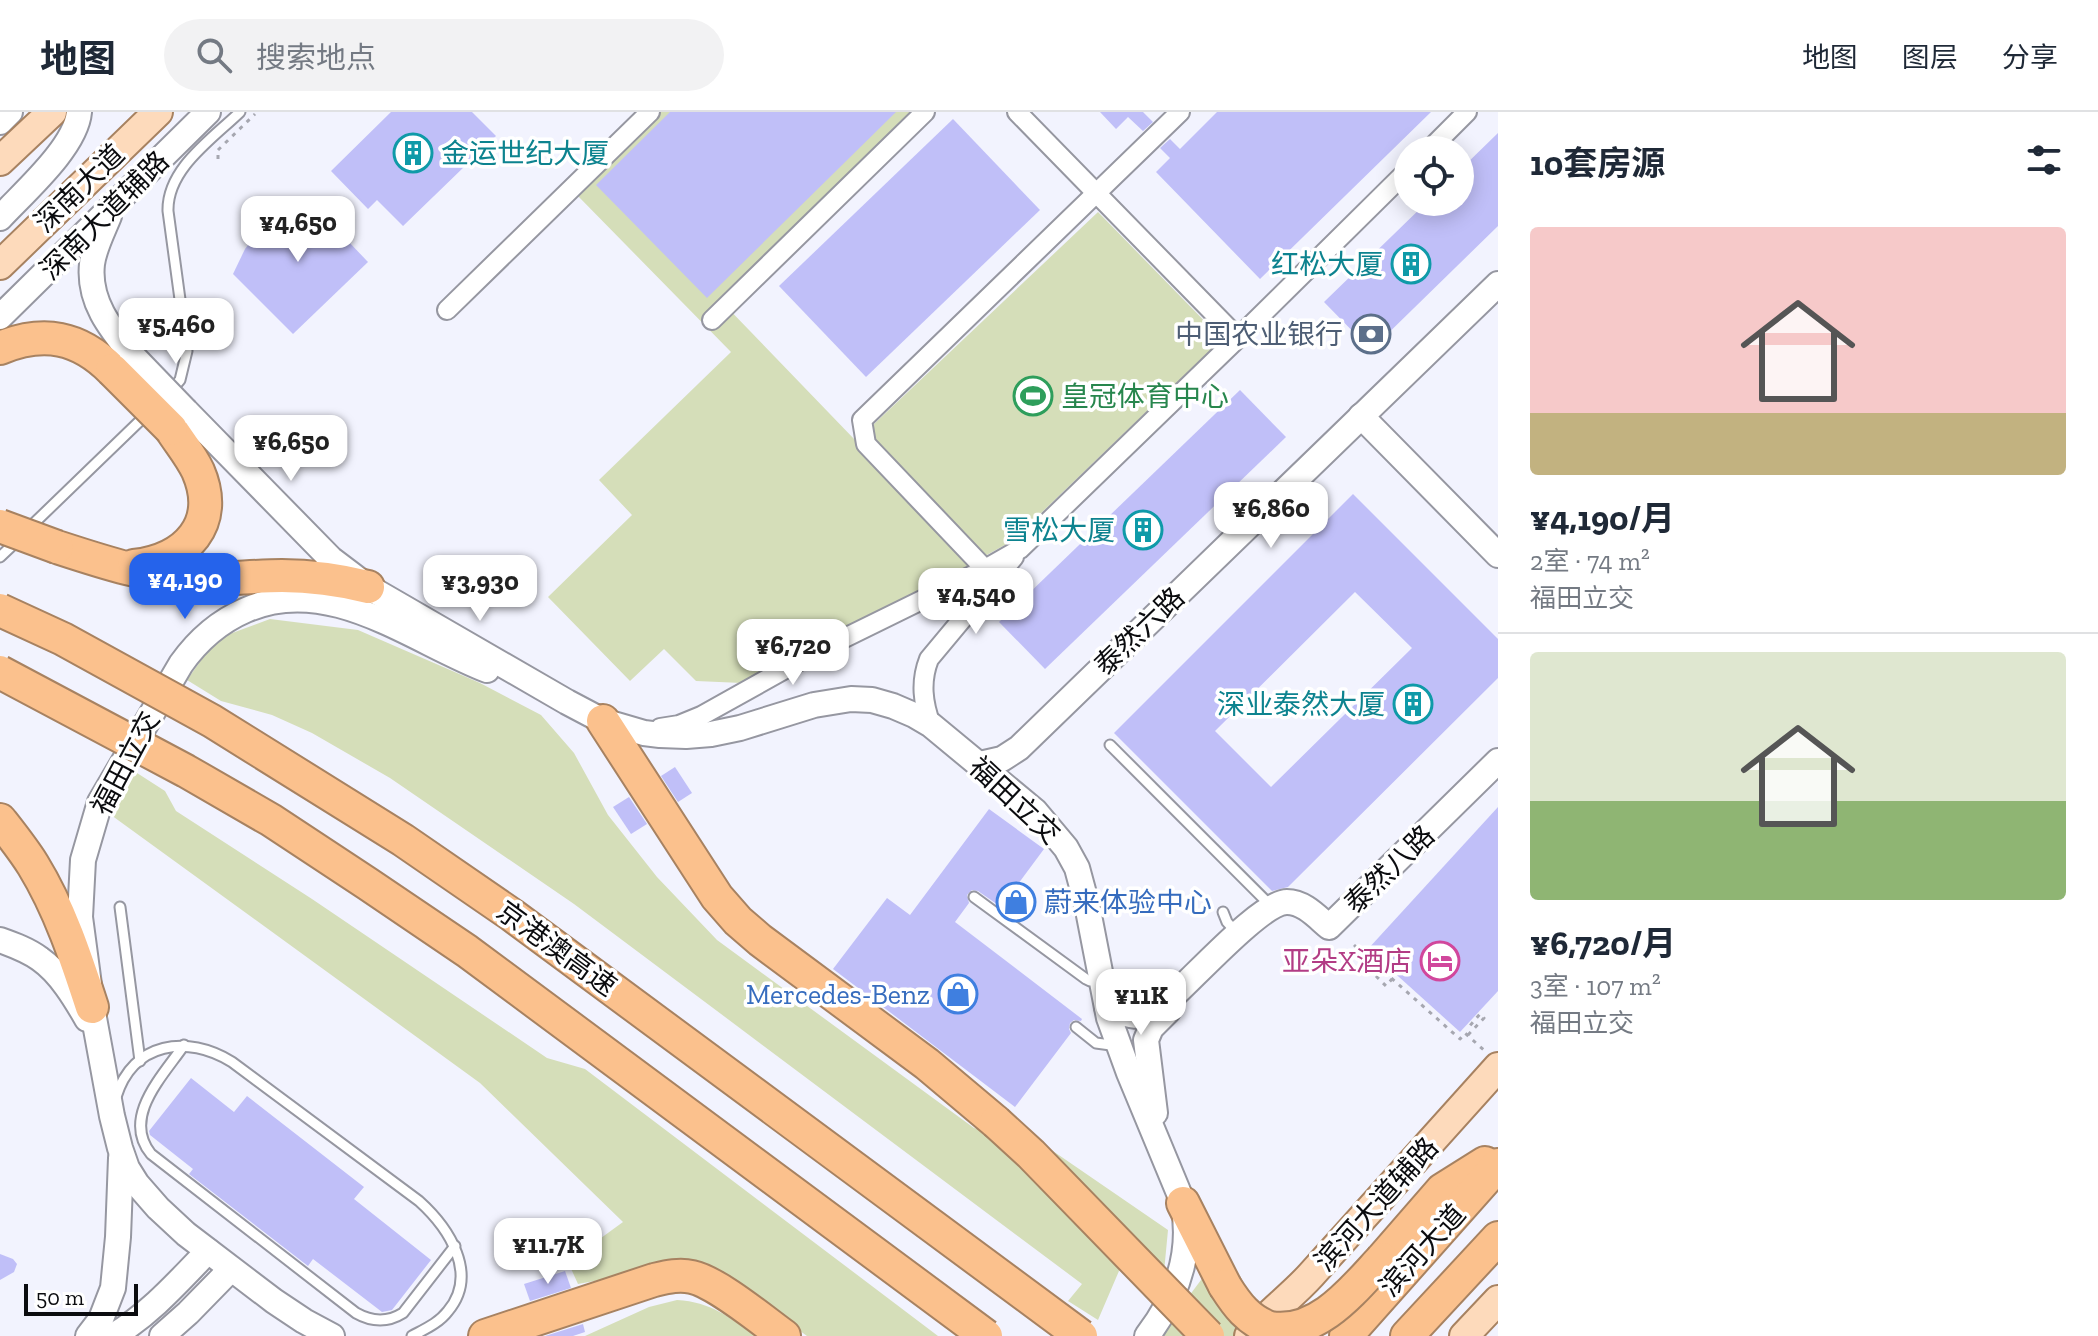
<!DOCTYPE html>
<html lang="zh">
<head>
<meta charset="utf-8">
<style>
  :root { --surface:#fff; --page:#f2f2f3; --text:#1f2937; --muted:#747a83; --line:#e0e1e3; --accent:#2563eb }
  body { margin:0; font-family:"Zilla Slab","Noto Sans SC",serif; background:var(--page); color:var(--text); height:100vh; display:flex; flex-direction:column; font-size:30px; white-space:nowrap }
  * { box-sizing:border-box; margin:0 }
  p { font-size:26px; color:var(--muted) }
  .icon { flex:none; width:44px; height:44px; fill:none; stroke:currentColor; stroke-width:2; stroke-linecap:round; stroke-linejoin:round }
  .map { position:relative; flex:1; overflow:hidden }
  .side { display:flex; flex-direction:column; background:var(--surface); width:600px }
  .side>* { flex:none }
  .buttons { position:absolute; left:1394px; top:24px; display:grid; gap:16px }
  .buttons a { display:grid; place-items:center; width:80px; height:80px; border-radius:50%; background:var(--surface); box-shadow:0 4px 20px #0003; font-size:40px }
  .scale { position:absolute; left:24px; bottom:20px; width:114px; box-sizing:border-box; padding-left:8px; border:4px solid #0b0c0f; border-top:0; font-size:22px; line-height:28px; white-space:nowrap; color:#0b0c0f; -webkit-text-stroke:6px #fff; paint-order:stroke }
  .price { position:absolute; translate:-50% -68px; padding:0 18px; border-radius:16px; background:#fff; color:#222; font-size:26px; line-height:52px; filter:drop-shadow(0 2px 4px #0008) }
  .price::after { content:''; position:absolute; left:50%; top:48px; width:24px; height:18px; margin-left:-12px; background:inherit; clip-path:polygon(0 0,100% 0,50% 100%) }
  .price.selected { background:var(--accent); color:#fff }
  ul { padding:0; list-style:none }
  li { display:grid; align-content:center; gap:16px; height:424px; padding:0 32px }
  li+li { border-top:2px solid var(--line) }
  li span { display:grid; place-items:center; height:248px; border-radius:8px; color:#555 }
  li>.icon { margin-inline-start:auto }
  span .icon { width:144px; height:144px; fill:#fffc; stroke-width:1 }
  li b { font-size:34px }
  h2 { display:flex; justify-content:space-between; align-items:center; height:96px; padding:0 32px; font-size:34px }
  header { display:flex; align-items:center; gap:48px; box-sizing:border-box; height:112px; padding:0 40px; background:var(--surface); border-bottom:2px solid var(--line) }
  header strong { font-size:38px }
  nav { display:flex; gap:44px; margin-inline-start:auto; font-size:28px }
  .search { width:560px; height:72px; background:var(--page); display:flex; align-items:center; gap:20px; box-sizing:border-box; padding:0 28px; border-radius:44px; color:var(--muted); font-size:30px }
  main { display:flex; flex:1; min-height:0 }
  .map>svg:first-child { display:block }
  .green { fill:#d5deb9 }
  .building { fill:#c0bff8; fill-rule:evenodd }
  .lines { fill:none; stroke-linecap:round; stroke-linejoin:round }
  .lane-casing { stroke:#9697a1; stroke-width:13 }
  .street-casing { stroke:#9697a1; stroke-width:22 }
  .secondary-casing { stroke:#9697a1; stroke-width:28 }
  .primary-casing { stroke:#a78261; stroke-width:32 }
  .highway-casing { stroke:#a78261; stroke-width:36 }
  .path { stroke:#a6a7b0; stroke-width:3; stroke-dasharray:4 6; stroke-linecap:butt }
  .lane { stroke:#fff; stroke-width:9 }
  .street { stroke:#fff; stroke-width:18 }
  .secondary { stroke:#fff; stroke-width:24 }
  .primary { stroke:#fddabb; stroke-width:28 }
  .highway { stroke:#fbc18d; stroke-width:32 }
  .secondary-bridge-casing { stroke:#9697a1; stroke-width:28; stroke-linecap:butt }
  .highway-bridge-casing { stroke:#a78261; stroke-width:36; stroke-linecap:butt }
  .path-bridge { stroke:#a6a7b0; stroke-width:3; stroke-dasharray:4 6; stroke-linecap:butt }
  .secondary-bridge { stroke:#fff; stroke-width:24 }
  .highway-bridge { stroke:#fbc18d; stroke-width:32 }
  .labels { text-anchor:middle; stroke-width:7; stroke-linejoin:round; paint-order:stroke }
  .culture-label { font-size:28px; fill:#0d838f; stroke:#fff; text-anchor:end }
  .street-label { font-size:28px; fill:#0b0c0f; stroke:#fff }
  .service-label { font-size:28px; fill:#4e5e75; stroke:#fff; text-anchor:end }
  .leisure-label { font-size:28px; fill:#27864d; stroke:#fff; text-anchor:start }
  .shop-label { font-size:28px; fill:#366cbe; stroke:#fff; text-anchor:start }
  .hotel-label { font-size:28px; fill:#b23c85; stroke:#fff; text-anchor:end }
</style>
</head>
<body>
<header>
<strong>地图</strong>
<div class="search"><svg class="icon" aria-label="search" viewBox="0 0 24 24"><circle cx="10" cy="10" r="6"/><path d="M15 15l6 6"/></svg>搜索地点</div>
<nav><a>地图</a><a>图层</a><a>分享</a></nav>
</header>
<main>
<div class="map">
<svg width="1498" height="1224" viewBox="0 0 1498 1224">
  <rect width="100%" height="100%" fill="#f2f3fe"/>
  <!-- green -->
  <g class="green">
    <polygon points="659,0 913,0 720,188 856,329 1098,100 1222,227 1012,429 949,464 742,571 696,569 664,537 630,569 548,485 632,403 599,368 731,240 576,82"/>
    <polygon points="270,507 358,518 480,571 541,603 574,641 608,703 657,765 717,828 974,1016 1050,1037 1168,1118 1164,1160 1122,1152 1098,1208 1068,1189 1082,1172 574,792 390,666 312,621 272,603 221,589 187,568 216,527"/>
    <polygon points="137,661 165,679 176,699 312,787 547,946 585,957 938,1224 807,1224 740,1175 633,1162 578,1172 568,1150 623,1110 480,971 111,703 131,665"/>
    <polygon points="1204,1164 1246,1217 1240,1224 1159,1224"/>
    <path d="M677,1188C711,1190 729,1205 756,1224H585L649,1195Z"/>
  </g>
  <!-- building -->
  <g class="building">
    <polygon points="391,0 472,0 496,24 403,114 377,88 368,97 331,59"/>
    <polygon points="670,0 896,0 707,186 596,73"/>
    <polygon points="1100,0 1143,0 1153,10 1143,19 1128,5 1116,17"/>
    <polygon points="1217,0 1431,0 1260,167 1156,60 1170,46 1160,36 1170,27 1180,37"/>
    <polygon points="953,7 1040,98 866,265 779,174"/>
    <polygon points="1498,21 1498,114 1371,238 1324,190 1427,90 1460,90 1460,58"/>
    <polygon points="306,85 368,150 293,222 233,162 245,137 259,119 281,100"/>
    <polygon points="1240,278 1286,325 1045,557 999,510"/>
    <path d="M1353,382L1498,527V566L1288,775L1272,779L1114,621ZM1355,480L1412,536L1271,675L1215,619Z"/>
    <polygon points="675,655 692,681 678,690 661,664"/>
    <polygon points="629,685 647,712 631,722 613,695"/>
    <polygon points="1498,695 1498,879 1460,920 1368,837"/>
    <polygon points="989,697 1044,737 1001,795 978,779 972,778 967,783 969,791 955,810 1082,907 1081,909 1074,908 1070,911 1069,917 1071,921 1015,995 833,857 887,786 910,803"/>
    <polygon points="191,966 234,1000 247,984 364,1075 354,1087 431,1148 392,1198 382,1200 313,1147 308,1154 189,1062 193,1057 150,1023 149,1019"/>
    <polygon points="0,1142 13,1147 17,1152 14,1160 0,1168"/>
    <polygon points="565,1159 571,1176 530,1189 524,1172"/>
    <polygon points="583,1212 585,1220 573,1224 545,1224"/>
  </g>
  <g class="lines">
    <defs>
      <g id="lane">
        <path d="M169,281L180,268L187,239L168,99C167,57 212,27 240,0"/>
        <polyline points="28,417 147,302"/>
        <polyline points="0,445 18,428"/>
        <polyline points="1110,633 1272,795"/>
        <polyline points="974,785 1086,867 1090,869 1098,867"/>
        <polyline points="120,795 140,949"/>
        <polyline points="1223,800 1227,810 1236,820"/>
        <polyline points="1076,915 1096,931 1118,934"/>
        <path d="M184,933C163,964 121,1005 151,1042L356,1201C372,1210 387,1211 403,1201L455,1134"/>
        <path d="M116,985C133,930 187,922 232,950L419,1089C449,1116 479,1162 448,1199C439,1211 425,1217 412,1224"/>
      </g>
      <g id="street">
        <polyline points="1017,0 1238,226"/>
        <polyline points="1429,38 1467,0"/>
        <polyline points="447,198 650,0"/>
        <polyline points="712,208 925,0"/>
        <polyline points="985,457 866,332 862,308 1180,0"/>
        <path d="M931,613C923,591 920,570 929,547L1014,445"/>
        <polyline points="660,616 679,613 701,604 814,541 985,457 1020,437 1238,226 1408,58"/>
      </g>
      <g id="secondary">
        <polyline points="0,10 10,0"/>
        <path d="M109,104C103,119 94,136 92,152C88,189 110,216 132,243"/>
        <path d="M0,106C24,80 76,35 79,0"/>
        <polyline points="0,205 208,0"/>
        <path d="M186,299L331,447L368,475L567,590L603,609L644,621L660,623L686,624L711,622L740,616L814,593L851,587L872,588L893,594L914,603L931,613L1035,699L1066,736L1077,756L1087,793L1109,906L1129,961L1183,1091C1193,1141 1177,1185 1147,1224"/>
        <polyline points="1361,304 1498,443"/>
        <polyline points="980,652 1002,647 1019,636 1498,172"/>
        <path d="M0,828C14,833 28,838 40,847C60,861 75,886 87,907"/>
        <path d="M1107,895C1123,902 1139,908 1155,900C1183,879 1259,790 1287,790C1304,790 1317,805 1329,815L1498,649"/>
        <polyline points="1155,1001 1146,928 1151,916 1168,899"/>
        <polyline points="88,1224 101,1207 113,1176 118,1125 121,1046"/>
        <path d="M113,1224C150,1202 178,1170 208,1139"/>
        <polyline points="162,1224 188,1201 231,1157"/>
        <path d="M332,1224L304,1209L274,1189L186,1122L158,1096L137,1072L127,1056L120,1036L112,1004L92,895L80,805L83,748L100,690L181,552C198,528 218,510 246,498C329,461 412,529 487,558"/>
      </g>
      <g id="primary">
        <polyline points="0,49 52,0"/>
        <polyline points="0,153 158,0"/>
        <path d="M1249,1224C1268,1201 1291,1185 1311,1163L1498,955"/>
        <polyline points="1464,1224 1498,1188"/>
      </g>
      <g id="highway">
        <path d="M0,236C44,218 79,225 112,258"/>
        <path d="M57,435C103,450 148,465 196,467C224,468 254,464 282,464C312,464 340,468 368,475"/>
        <path d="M134,454C186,448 221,412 198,359C191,344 180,331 171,317"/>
        <polyline points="603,609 717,785 738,809 760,828 927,952 996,1010"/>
        <path d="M0,708C11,722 23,737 33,753C60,797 76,846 92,895"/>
        <polyline points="1183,1091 1225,1174"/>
        <polyline points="1382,1147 1442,1078 1485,1051"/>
        <path d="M485,1224L654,1168C667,1165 679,1162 692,1165C716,1170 762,1208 784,1224"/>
        <polyline points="1346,1224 1498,1053"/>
        <polyline points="1407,1224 1498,1126"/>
      </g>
    </defs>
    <!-- lane casing -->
    <use href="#lane" class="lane-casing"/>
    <!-- street casing -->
    <use href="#street" class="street-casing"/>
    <!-- secondary casing -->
    <use href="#secondary" class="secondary-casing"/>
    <!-- primary casing -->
    <use href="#primary" class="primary-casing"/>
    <!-- highway casing -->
    <use href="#highway" class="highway-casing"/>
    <!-- path -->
    <g class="path">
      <polyline points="218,47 218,38"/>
      <polyline points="1354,833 1460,927 1465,921 1486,940"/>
      <polyline points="1376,864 1386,874 1392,867"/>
      <polyline points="1468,923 1484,906 1480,902 1468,916"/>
    </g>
    <!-- lane -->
    <use href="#lane" class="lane"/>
    <!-- street -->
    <use href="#street" class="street"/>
    <!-- secondary -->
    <use href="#secondary" class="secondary"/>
    <!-- primary -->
    <use href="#primary" class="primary"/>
    <!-- highway -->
    <use href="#highway" class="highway"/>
    <defs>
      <polyline id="secondary-bridge" points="132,243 186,299"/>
      <g id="highway-bridge">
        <polyline points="112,258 171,317"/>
        <polyline points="0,414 57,435"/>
        <polyline points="0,498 63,527 212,609 403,728 512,803 1081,1224"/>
        <polyline points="0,560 186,659 271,708 368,772 467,839 986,1224"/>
        <polyline points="996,1010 1031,1042 1208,1224"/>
        <path d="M1225,1174C1237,1193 1248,1208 1270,1216C1318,1224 1354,1177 1382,1147"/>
      </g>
    </defs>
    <!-- secondary-bridge casing -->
    <use href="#secondary-bridge" class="secondary-bridge-casing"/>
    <!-- highway-bridge casing -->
    <use href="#highway-bridge" class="highway-bridge-casing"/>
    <!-- path-bridge -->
    <polyline class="path-bridge" points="218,38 255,2"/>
    <!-- secondary-bridge -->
    <use href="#secondary-bridge" class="secondary-bridge"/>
    <!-- highway-bridge -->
    <use href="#highway-bridge" class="highway-bridge"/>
  </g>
  <!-- icons -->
  <defs>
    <symbol id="building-ring" viewBox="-11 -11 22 22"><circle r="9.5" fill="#fff" stroke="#0f9aa8" stroke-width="1.5"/><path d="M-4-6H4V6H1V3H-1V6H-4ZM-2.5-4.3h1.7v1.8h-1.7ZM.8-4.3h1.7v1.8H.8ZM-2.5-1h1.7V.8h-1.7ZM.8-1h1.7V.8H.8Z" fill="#0f9aa8"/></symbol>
    <symbol id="bank-ring" viewBox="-11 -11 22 22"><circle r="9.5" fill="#fff" stroke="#5c6f8a" stroke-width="1.5"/><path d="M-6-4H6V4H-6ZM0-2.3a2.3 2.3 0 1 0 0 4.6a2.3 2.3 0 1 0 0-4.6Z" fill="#5c6f8a"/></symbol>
    <symbol id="stadium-ring" viewBox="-11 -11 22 22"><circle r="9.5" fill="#fff" stroke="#2e9e5b" stroke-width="1.5"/><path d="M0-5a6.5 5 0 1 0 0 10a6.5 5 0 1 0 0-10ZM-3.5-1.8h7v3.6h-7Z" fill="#2e9e5b"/></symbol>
    <symbol id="shop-ring" viewBox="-11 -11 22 22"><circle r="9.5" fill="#fff" stroke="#3f7fe0" stroke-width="1.5"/><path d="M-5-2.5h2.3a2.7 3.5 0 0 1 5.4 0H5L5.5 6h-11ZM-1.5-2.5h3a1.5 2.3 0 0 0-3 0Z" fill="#3f7fe0"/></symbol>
    <symbol id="hotel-ring" viewBox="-11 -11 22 22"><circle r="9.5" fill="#fff" stroke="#d1479c" stroke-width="1.5"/><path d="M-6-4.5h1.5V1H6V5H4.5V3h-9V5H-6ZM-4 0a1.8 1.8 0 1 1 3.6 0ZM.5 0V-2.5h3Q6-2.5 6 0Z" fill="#d1479c"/></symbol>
  </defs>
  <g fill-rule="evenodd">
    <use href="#building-ring" x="391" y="19" width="44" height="44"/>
    <use href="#building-ring" x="1389" y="130" width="44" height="44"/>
    <use href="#bank-ring" x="1349" y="200" width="44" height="44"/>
    <use href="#stadium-ring" x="1011" y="262" width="44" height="44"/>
    <use href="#building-ring" x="1121" y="396" width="44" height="44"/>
    <use href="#building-ring" x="1391" y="570" width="44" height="44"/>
    <use href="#shop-ring" x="994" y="768" width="44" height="44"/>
    <use href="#hotel-ring" x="1418" y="827" width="44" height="44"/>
    <use href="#shop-ring" x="936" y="860" width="44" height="44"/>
  </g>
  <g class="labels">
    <!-- culture labels -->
    <g class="culture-label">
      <text x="441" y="51" text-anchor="start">金运世纪大厦</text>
      <text x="1383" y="162">红松大厦</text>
      <text x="1115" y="428">雪松大厦</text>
      <text x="1385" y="602">深业泰然大厦</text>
    </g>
    <!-- street labels -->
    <g class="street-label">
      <text transform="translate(79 76) rotate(-44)" y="10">深南大道</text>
      <text transform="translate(104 103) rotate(-45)" y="10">深南大道辅路</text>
      <text transform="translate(1139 519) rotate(-44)" y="10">泰然六路</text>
      <text transform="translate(125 651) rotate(-62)" y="10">福田立交</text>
      <text transform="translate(1015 688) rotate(43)" y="10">福田立交</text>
      <text transform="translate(1389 757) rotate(-44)" y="10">泰然八路</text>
      <text transform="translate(557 836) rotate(36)" y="10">京港澳高速</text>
      <text transform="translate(1376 1092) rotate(-48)" y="10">滨河大道辅路</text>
      <text transform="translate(1422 1138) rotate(-48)" y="10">滨河大道</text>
    </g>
    <!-- service labels -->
    <g class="service-label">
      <text x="1343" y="232">中国农业银行</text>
    </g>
    <!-- leisure labels -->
    <g class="leisure-label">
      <text x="1061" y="294">皇冠体育中心</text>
    </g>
    <!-- shop labels -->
    <g class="shop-label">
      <text x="1044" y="800">蔚来体验中心</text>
      <text x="930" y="892" text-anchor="end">Mercedes-Benz</text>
    </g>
    <!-- hotel labels -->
    <g class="hotel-label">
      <text x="1412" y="859">亚朵X酒店</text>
    </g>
  </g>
</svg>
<div class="buttons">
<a><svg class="icon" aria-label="locate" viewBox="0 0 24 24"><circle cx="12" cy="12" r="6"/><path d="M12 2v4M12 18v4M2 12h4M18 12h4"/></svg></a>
</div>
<div class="scale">50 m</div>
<b class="price" style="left:298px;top:152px">¥4,650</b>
<b class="price" style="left:176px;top:254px">¥5,460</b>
<b class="price" style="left:291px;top:371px">¥6,650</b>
<b class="price" style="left:1271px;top:438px">¥6,860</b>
<b class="price selected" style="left:185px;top:509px">¥4,190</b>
<b class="price" style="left:480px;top:511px">¥3,930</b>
<b class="price" style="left:976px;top:524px">¥4,540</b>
<b class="price" style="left:793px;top:575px">¥6,720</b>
<b class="price" style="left:1141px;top:925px">¥11K</b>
<b class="price" style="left:548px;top:1174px">¥11.7K</b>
</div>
<section class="side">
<h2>10套房源<svg class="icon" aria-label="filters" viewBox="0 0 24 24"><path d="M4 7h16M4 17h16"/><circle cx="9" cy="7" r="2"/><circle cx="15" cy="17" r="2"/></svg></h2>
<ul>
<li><span style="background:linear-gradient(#f6c9c9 75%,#c2b280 0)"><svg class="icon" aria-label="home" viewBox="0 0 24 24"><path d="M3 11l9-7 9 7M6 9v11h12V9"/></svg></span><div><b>¥4,190/月</b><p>2室 · 74 m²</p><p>福田立交</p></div></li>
<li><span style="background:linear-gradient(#dfe7d0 60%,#8fb573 0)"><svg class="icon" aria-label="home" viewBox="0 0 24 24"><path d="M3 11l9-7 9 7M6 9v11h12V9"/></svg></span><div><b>¥6,720/月</b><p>3室 · 107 m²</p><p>福田立交</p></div></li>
</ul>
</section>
</main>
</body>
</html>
